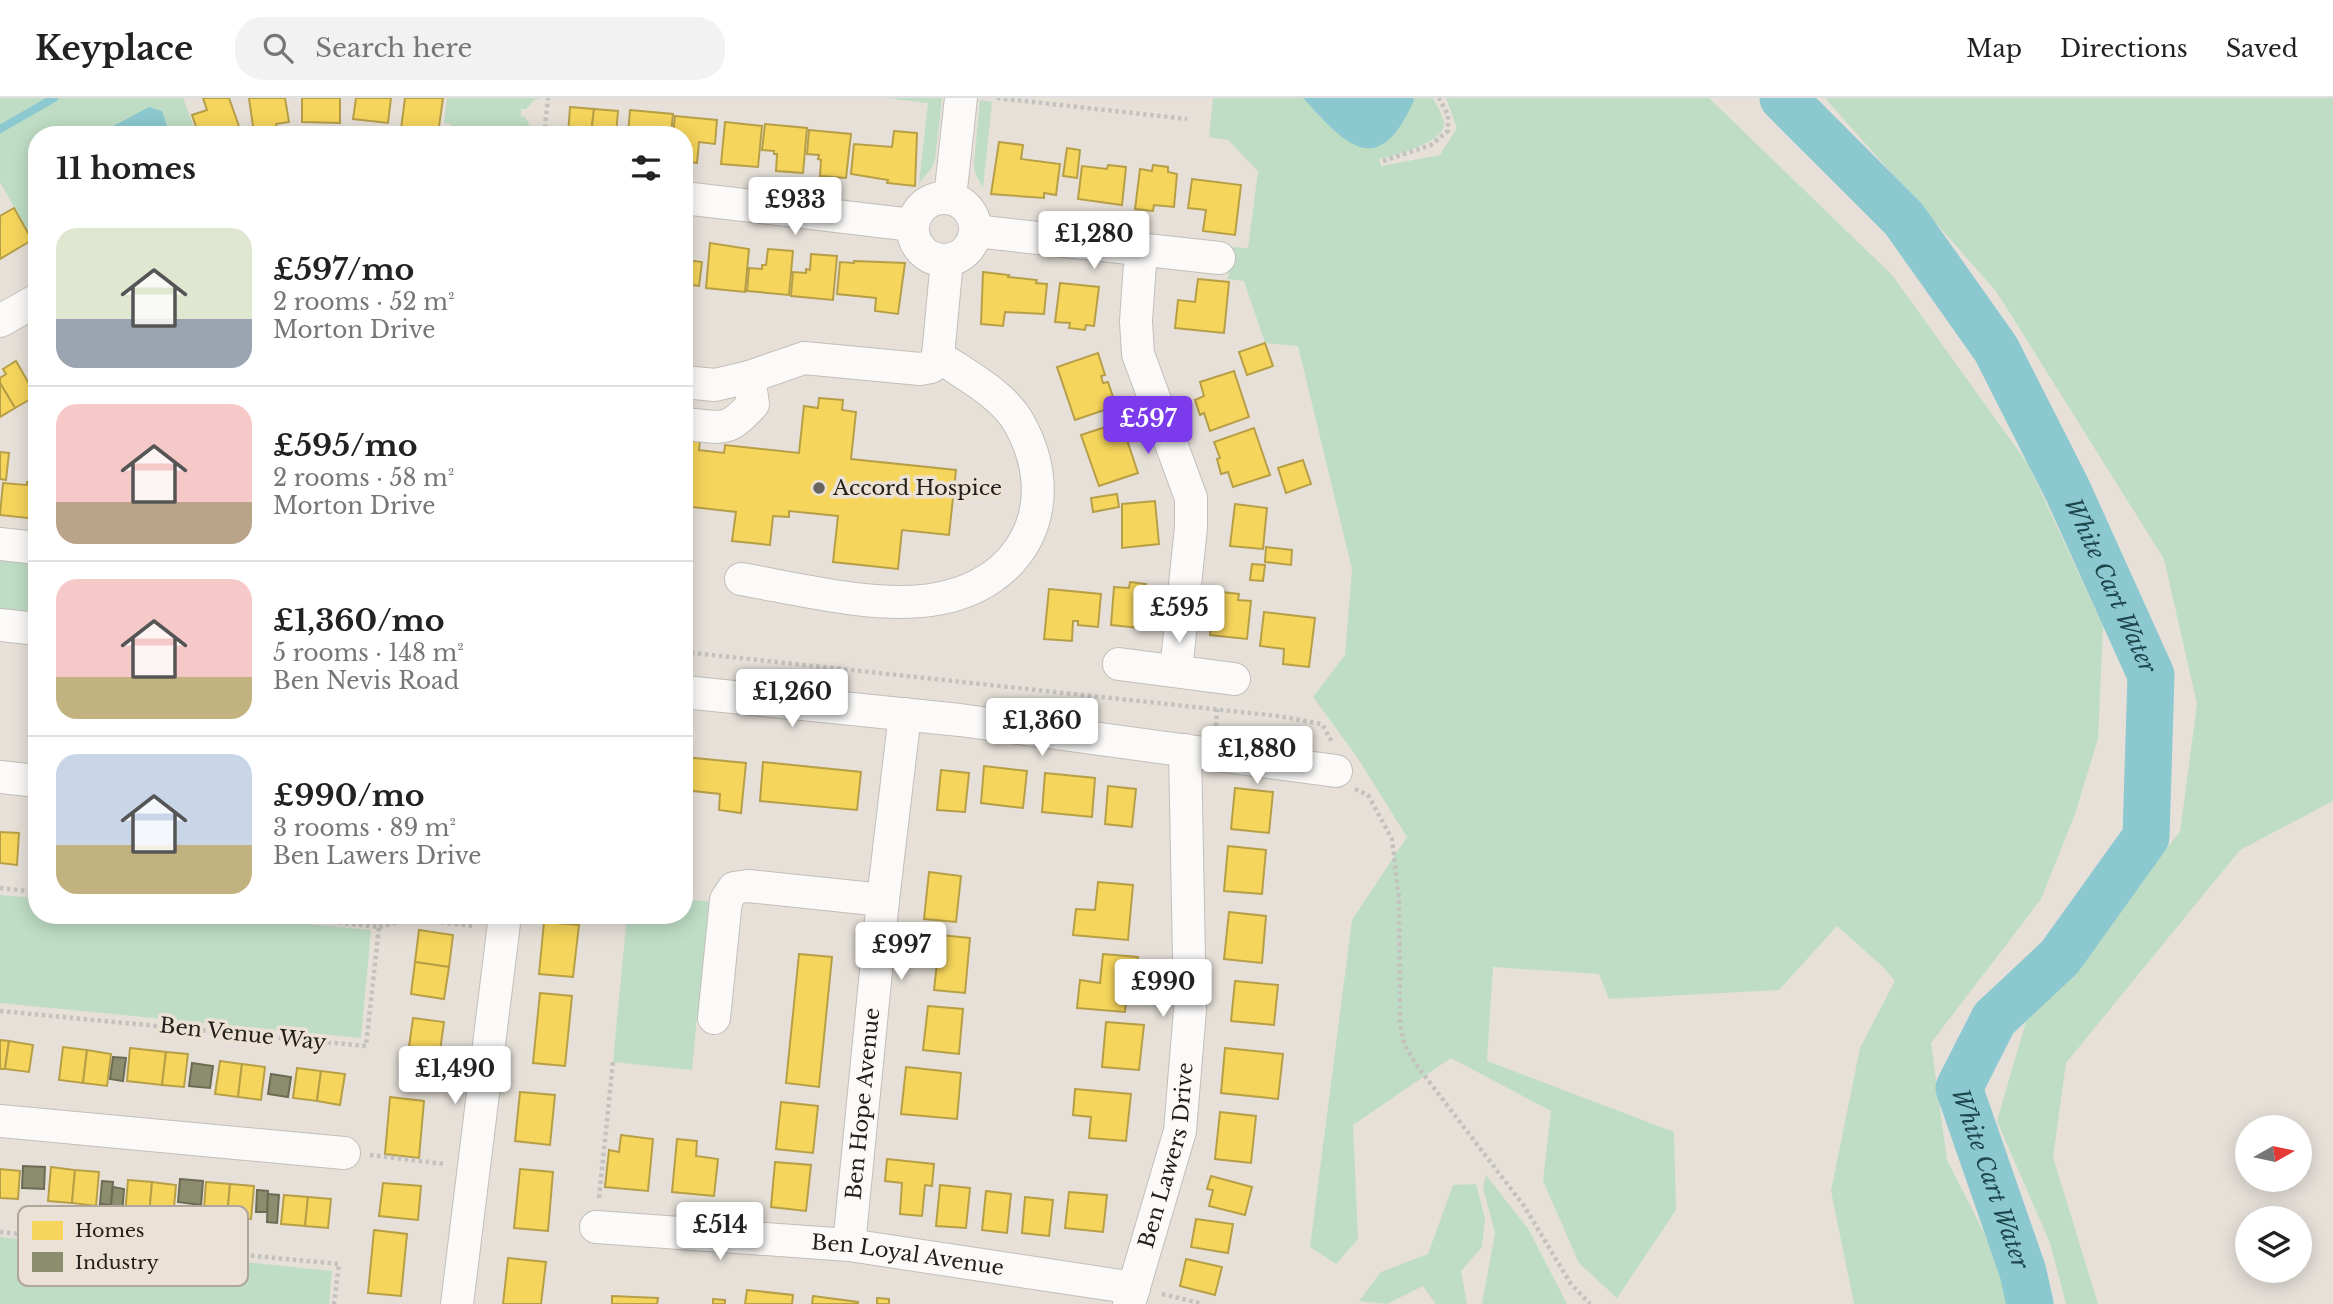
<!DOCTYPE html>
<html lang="en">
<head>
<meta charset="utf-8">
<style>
  :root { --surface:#fff; --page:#f2f2f2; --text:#222; --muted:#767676; --line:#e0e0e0; --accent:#7c3aed }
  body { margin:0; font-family:"Libre Baskerville",serif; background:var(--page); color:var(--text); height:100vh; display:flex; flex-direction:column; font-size:26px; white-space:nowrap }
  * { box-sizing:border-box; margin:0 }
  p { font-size:23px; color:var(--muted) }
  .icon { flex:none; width:38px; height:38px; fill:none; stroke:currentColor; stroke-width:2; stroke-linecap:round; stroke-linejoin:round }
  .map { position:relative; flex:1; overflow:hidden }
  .side { position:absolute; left:28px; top:28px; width:665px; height:798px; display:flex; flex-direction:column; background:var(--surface); border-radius:28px; box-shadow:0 4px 18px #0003 }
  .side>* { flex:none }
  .needle { width:46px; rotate:81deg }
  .controls { position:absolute; left:2235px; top:1017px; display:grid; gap:14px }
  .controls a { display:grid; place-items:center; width:77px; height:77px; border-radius:50%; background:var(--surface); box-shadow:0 4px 18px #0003; font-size:35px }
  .price { position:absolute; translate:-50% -60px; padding:0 16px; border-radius:7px; background:#fff; color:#222; font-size:23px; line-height:46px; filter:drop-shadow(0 2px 4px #0008) }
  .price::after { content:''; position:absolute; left:50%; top:42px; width:21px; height:16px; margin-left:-10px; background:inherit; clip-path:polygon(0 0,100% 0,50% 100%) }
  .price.on { background:var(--accent); color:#fff }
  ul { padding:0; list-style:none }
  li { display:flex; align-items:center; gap:21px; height:175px; padding:0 28px }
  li+li { border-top:2px solid var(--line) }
  li span { display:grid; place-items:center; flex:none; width:196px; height:140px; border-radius:21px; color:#555 }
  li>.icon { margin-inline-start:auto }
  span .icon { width:84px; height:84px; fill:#fffc; stroke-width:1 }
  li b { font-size:30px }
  h2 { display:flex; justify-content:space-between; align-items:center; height:84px; padding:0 28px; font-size:30px }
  header { display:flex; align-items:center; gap:42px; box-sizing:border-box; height:98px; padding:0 35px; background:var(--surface); border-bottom:2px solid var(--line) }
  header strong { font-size:33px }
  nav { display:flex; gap:38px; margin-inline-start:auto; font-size:24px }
  .search { width:490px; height:63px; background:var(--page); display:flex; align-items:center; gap:18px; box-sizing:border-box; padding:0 24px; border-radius:28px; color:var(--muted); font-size:26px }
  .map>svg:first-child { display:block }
  .green { fill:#bfddc5 }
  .water { fill:#8cc8cf }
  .homes { fill:#f6d55c; stroke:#b79f48; stroke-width:2 }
  .industry { fill:#8c8c6e; stroke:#6c6c55; stroke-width:2 }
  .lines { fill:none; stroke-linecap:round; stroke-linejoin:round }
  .stream { stroke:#8cc8cf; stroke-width:8 }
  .river { stroke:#8cc8cf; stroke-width:47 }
  .minor-casing { stroke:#c3beb8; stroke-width:34 }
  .path { stroke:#c3c2bf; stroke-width:4.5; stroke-dasharray:3.5 3.5; stroke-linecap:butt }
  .minor { stroke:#fbfaf9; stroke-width:32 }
  .poi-dot { fill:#67635e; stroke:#ebe1d4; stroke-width:2.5 }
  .labels { text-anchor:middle; stroke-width:7; stroke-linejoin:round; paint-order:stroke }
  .poi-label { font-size:21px; fill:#23201b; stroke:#ebe1d4; text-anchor:start }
  .street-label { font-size:21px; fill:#23201b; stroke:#ebe1d4 }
  .water-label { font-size:23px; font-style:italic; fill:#1e464d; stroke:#ebe1d4 }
  .key { fill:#ebe1d4; stroke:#afa79c; stroke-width:2 }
  .key-label { font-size:19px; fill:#23201b }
</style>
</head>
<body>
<header>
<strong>Keyplace</strong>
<div class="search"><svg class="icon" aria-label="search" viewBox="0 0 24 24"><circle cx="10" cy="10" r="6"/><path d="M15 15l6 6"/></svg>Search here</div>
<nav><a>Map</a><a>Directions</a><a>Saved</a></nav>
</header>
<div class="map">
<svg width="2333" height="1206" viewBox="0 0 2333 1206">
  <rect width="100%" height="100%" fill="#e6e0d9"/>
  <!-- green -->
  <g class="green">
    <polygon points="0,0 183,0 197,37 37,37 36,148 0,84"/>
    <polygon points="447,0 540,0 534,2 526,11 521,11 521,18 525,19 531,30 537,33 537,37 450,37 451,26 444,25"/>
    <polygon points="886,0 942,0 935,62 931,71 919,85 928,5"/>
    <path d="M1213,0H1303L1323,22L1414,2L1413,0H1433C1437,8 1443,17 1444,26C1444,45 1395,57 1379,61L1381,68L1440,57L1457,30L1446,0H1709L1892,177L2028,366L2103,528L2098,641L2075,716L2041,801L1931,945L1947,1062L2009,1184L2014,1206H1854L1831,1093L1860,950L1895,883L1882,868L1837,828L1779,892L1609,901L1599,876L1493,869L1487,963L1674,1034L1676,1112L1617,1200L1579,1165L1543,1083L1551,1013L1451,960L1353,1027L1358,1141L1336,1166L1310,1149L1352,822L1407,739L1357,659L1313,599L1345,557L1352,471L1298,248L1265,245L1244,183L1228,181L1231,149L1248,150L1258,73L1228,42L1209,39Z"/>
    <polygon points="1825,0 2333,0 2333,703 2240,752 2066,965 2053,1059 2098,1206 2066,1206 2050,1145 1997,1023 2027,920 2180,734 2197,606 2164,461 1996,193"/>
    <polygon points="980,2 992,4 983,90 975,75 974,65"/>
    <polygon points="0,458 37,461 37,519 0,515"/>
    <polygon points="0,797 37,800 37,817 216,817 371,832 361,940 0,905"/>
    <polygon points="684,801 713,804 702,918 697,918 692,972 613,964 627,817 684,817"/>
    <polygon points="1486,1077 1529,1132 1567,1206 1482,1206 1495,1135 1483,1089"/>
    <polygon points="1476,1086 1485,1121 1482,1149 1461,1173 1467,1206 1436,1206 1423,1188 1387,1206 1359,1203 1381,1174 1428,1156 1453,1087"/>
    <polygon points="0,1139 332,1173 329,1206 0,1206"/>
  </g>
  <!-- water -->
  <g class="water">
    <path d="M1303,0H1413L1414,2C1379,82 1347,49 1303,0Z"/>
    <polygon points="149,9 162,13 170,37 97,37"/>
  </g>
  <!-- homes -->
  <g class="homes">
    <polygon points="203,0 229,0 242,37 199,37 192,17 207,12"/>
    <polygon points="249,0 285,0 289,24 276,26 277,31 254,35"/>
    <polygon points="302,0 340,0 340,25 302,24"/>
    <polygon points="356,0 391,0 388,25 353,21"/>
    <polygon points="405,0 443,0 438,36 401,31"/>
    <polygon points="570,9 594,11 591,37 568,37"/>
    <polygon points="594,11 618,13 616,37 591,37"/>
    <polygon points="630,12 673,16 671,37 628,37"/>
    <polygon points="675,18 717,22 715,46 699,44 697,65 684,63 684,37 673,37"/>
    <polygon points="725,24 762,28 758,69 721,66"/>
    <polygon points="765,26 807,30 803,75 776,73 777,56 774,56 774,53 762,52"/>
    <polygon points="809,32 851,36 846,80 820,78 821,62 818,61 819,57 807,56"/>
    <polygon points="894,33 917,35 915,88 887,85 888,82 851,76 854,46 892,49"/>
    <polygon points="999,44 1023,47 1021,61 1060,66 1056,97 1044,95 1044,100 991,96"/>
    <polygon points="1067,50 1080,52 1077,80 1063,78"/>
    <polygon points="1108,67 1126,69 1122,107 1078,101 1082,68 1107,71"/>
    <polygon points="1153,67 1168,69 1168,74 1177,76 1174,109 1154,107 1153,113 1135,111 1140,71 1152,73"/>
    <polygon points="1192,81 1241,87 1235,137 1203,133 1206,112 1188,110"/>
    <polygon points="14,110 32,142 0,161 0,118"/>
    <polygon points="684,142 688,143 686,162 702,164 699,188 684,186"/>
    <polygon points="710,145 749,151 745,194 706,190"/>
    <polygon points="768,151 793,153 789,197 747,193 749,170 762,171 762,167 766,167"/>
    <polygon points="811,156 837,158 833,202 791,198 793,174 806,175 806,171 810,172"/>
    <polygon points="854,163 905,165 898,216 875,213 876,200 837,196 840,164 854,165"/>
    <polygon points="983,174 1009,177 1008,179 1037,182 1036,185 1047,186 1044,216 1005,214 1003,228 981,226"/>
    <polygon points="1198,181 1229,184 1224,235 1175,230 1178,202 1195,204"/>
    <polygon points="1060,185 1099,189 1094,228 1086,227 1085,232 1069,230 1070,225 1055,224"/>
    <polygon points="1265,245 1273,268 1247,277 1239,254"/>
    <polygon points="1098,255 1105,277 1101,278 1103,285 1108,284 1116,308 1075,322 1057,269"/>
    <polygon points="16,263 36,298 15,310 0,285 0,280 6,276 3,271"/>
    <polygon points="1234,273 1249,319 1210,333 1204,315 1200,317 1195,302 1204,298 1200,284"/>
    <polygon points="0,285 15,310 0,319"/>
    <polygon points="819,300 843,302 842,312 856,314 851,361 956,372 949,437 902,432 898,471 833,464 838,418 789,413 789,419 773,418 770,447 732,443 736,414 684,408 684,340 700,342 699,352 724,355 725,347 799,355 804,308 818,310"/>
    <polygon points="1121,324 1138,375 1099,388 1081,337"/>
    <polygon points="1254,330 1270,377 1233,389 1228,374 1221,376 1217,361 1220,360 1214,344"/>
    <polygon points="0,354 9,355 6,382 0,381"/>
    <polygon points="1303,362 1311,386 1286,395 1278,370"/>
    <polygon points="27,384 37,385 37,421 0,417 3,385 27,387"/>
    <polygon points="1117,396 1119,409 1093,414 1091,400"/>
    <polygon points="1155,403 1159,446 1122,450 1122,406"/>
    <polygon points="1235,406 1267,410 1263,451 1230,448"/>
    <polygon points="1266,449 1292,452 1291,467 1265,464"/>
    <polygon points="1252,466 1265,467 1263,483 1250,482"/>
    <polygon points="1130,484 1146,486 1145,492 1152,492 1149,531 1111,527 1114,489 1129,490"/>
    <polygon points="1049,491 1101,496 1098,529 1078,527 1078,523 1073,523 1072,543 1044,541"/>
    <polygon points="1221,494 1239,496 1238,502 1251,503 1247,541 1210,537 1214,499 1220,500"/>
    <polygon points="1264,514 1315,520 1309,569 1283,566 1284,551 1260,548"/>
    <polygon points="36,599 37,599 37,636 33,635"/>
    <polygon points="684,659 746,665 741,715 719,712 720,696 684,692"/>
    <polygon points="763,664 861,674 857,712 760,703"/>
    <polygon points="984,668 1027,673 1023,710 981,705"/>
    <polygon points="941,672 969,675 965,714 937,712"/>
    <polygon points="1045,675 1095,680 1092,719 1042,714"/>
    <polygon points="1108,688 1136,691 1132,729 1105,726"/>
    <polygon points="1235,690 1273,694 1269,735 1231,731"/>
    <polygon points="0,734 19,735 17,767 0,765"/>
    <polygon points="1228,748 1266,752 1262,796 1224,793"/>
    <polygon points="929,774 961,778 956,824 924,821"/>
    <polygon points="1098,784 1133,787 1128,842 1073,837 1076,811 1095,812"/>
    <polygon points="1229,814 1266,818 1262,865 1224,861"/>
    <polygon points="544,824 579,827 573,879 539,876"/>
    <polygon points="419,832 453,837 449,869 415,864"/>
    <polygon points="940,837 970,840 965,895 934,892"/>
    <polygon points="799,856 832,859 819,989 786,985"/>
    <polygon points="1103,856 1138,859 1134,905 1126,904 1125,914 1077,910 1080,882 1100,885"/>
    <polygon points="415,864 449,869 444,901 411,896"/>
    <polygon points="1235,883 1278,887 1274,927 1231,923"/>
    <polygon points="540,895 572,898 565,968 533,965"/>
    <polygon points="928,908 963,911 959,956 923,952"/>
    <polygon points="413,920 444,924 440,953 409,949"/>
    <polygon points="1106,924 1144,927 1139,972 1102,969"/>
    <polygon points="0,942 9,943 5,971 0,971"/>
    <polygon points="9,943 33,947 29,974 5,971"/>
    <polygon points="63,949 87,952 83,985 59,982"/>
    <polygon points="409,949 440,953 437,982 406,978"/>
    <polygon points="130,950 166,954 162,987 127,983"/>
    <polygon points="1225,950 1283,956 1278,1001 1221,995"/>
    <polygon points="87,952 111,956 107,988 83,985"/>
    <polygon points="166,954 188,956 184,989 162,987"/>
    <polygon points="220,963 242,966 238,999 215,996"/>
    <polygon points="242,966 265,969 261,1002 238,999"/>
    <polygon points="906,969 961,975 957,1021 901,1016"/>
    <polygon points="297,970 321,973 317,1003 293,1000"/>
    <polygon points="321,973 345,976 340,1007 317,1003"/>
    <polygon points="1075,991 1131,996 1126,1043 1089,1040 1091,1019 1073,1017"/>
    <polygon points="520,994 555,997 550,1047 515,1043"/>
    <polygon points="390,999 424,1003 419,1060 385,1056"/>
    <polygon points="781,1004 818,1008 813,1055 776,1051"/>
    <polygon points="1220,1014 1256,1018 1251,1065 1215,1061"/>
    <polygon points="621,1037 653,1041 648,1093 605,1089 609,1052 619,1054"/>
    <polygon points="677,1041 697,1043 696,1058 718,1061 714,1098 672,1094"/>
    <polygon points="887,1061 934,1066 932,1088 925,1087 922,1118 900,1116 902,1085 885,1083"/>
    <polygon points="775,1064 811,1067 806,1113 771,1109"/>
    <polygon points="51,1069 75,1072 72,1105 48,1103"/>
    <polygon points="0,1071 20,1073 18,1101 0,1100"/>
    <polygon points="520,1071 553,1074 548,1133 514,1130"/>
    <polygon points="75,1072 99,1074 96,1108 72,1105"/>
    <polygon points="1211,1078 1252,1089 1245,1117 1209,1108 1213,1092 1207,1091"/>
    <polygon points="128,1082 152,1084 149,1118 125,1116"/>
    <polygon points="152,1084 176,1087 173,1120 149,1118"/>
    <polygon points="206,1084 230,1086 227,1119 214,1118 214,1128 191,1126 192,1109 204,1110"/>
    <polygon points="383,1085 421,1088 418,1122 379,1118"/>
    <polygon points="230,1086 254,1088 251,1121 227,1119"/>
    <polygon points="940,1087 970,1090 966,1130 936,1128"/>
    <polygon points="986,1093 1011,1096 1007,1135 982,1132"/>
    <polygon points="1069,1094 1107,1097 1103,1134 1065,1130"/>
    <polygon points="284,1097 308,1099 305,1128 281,1126"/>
    <polygon points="308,1099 331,1101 328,1130 305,1128"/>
    <polygon points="1025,1099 1053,1102 1049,1138 1022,1135"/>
    <polygon points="1196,1121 1233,1126 1228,1155 1191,1149"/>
    <polygon points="374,1132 407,1136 401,1198 368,1195"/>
    <polygon points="508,1160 546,1164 541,1206 503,1206"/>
    <polygon points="1186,1161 1222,1169 1215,1197 1180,1188"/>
    <polygon points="747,1192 793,1197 792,1206 745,1206"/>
    <polygon points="612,1198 658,1200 657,1206 612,1206"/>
    <polygon points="813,1198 858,1204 858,1206 812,1206"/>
    <polygon points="877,1200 889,1201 889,1206 877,1206"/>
    <polygon points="713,1201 725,1202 725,1206 713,1206"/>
  </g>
  <!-- industry -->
  <g class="industry">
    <polygon points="113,959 126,960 123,983 110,981"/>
    <polygon points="192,965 213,968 210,990 189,988"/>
    <polygon points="271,976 291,979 288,999 268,996"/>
    <polygon points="23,1068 45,1069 44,1091 22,1090"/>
    <polygon points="180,1081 203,1083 201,1107 178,1104"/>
    <polygon points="102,1083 113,1084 111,1107 100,1106"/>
    <polygon points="113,1089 124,1091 122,1116 110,1115"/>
    <polygon points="257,1092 268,1093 267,1114 256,1114"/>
    <polygon points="268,1096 279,1097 277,1125 267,1124"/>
  </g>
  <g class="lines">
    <!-- stream -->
    <polyline class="stream" points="0,31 54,0"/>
    <!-- river -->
    <path class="river" id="s1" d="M1783,0L1904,121L1996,251L2067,391L2151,577L2146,739L2060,859L1994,921L1959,990L2023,1174L2030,1206"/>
    <defs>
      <g id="minor">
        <circle cx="944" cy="131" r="31"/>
        <polyline points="684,100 912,127"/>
        <polyline points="950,100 961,0"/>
        <polyline points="975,133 1219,160"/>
        <polyline points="1141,152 1136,223 1138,256 1191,400 1191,429 1176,573"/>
        <polyline points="0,223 37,202"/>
        <polyline points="684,284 715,287 749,279 804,260 920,271 931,269 938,258 947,162"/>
        <path d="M684,326C723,329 726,336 753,306L749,279"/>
        <polyline points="0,446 37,450"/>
        <path d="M741,481C798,491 873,510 931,502C1023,489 1065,407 1019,325C1003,296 965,277 938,258"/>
        <polyline points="0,527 37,531"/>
        <polyline points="1119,566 1234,581"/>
        <polyline points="684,594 960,622 1336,673"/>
        <polyline points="0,679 37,683"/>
        <polyline points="714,920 726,802 734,790 748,788 883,802"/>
        <polyline points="0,1023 344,1055"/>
        <path id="s2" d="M596,1129L849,1147L1134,1190"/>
        <path id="s3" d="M849,1147L883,802L905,616"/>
        <polyline points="457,1206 505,817"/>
        <path id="s4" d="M1129,1206L1180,1033L1190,912L1185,652"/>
      </g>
    </defs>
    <!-- minor casing -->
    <use href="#minor" class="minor-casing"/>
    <!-- path -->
    <g class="path">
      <polyline points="997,0 1187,21"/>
      <polyline points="544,37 548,0"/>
      <polyline points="1383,63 1431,47 1448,33 1448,17 1439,0"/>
      <polyline points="684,554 1278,618 1322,626 1333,646"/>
      <polyline points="1216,628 1217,611"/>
      <polyline points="1355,691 1368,697 1392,741 1399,801 1400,926 1404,945 1415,965 1524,1108 1571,1186 1590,1206"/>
      <polyline points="0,790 37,794"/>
      <polyline points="379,829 409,821 475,828"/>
      <polyline points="0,913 366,948 379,829 267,817"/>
      <polyline points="370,1057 445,1066"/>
      <polyline points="599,1100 613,964"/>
      <polyline points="0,1134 339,1166 334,1206"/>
      <polyline points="1162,1196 1203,1206"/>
    </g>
    <!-- minor -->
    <use href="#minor" class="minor"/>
  </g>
  <!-- markers -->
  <circle class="poi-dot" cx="819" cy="390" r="7"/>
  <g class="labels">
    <!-- poi labels -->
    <g class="poi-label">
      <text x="833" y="397">Accord Hospice</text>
    </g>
    <!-- street labels -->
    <g class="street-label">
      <text transform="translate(243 936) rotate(6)" y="7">Ben Venue Way</text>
      <text dy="7" stroke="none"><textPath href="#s3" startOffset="142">Ben Hope Avenue</textPath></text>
      <text dy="7" stroke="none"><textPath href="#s4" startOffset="154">Ben Lawers Drive</textPath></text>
      <text dy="7" stroke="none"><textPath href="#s2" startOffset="313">Ben Loyal Avenue</textPath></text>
    </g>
    <!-- water labels -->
    <g class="water-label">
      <text dy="8" stroke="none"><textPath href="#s1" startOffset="593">White Cart Water</textPath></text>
      <text dy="8" stroke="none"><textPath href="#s1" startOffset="1265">White Cart Water</textPath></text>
    </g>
  </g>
  <!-- legend -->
  <rect x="18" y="1108" width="230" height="80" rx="10" class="key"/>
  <rect x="32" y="1123" width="31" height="19" fill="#f6d55c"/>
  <rect x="32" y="1154" width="31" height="20" fill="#8c8c6e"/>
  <g class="key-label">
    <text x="75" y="1139">Homes</text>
    <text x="75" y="1171">Industry</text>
  </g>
</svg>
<div class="controls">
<a><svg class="needle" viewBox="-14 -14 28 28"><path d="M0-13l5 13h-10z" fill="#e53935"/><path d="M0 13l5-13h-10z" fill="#767676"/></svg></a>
<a><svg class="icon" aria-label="layers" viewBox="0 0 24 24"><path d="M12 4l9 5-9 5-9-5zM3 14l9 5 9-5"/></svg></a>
</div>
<b class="price" style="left:795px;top:139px">£933</b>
<b class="price" style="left:1094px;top:173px">£1,280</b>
<b class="price on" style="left:1148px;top:358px">£597</b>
<b class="price" style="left:1179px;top:547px">£595</b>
<b class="price" style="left:792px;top:631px">£1,260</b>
<b class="price" style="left:1042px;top:660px">£1,360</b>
<b class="price" style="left:1257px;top:688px">£1,880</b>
<b class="price" style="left:901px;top:884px">£997</b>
<b class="price" style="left:1163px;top:921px">£990</b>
<b class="price" style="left:455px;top:1008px">£1,490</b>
<b class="price" style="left:720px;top:1164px">£514</b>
<section class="side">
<h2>11 homes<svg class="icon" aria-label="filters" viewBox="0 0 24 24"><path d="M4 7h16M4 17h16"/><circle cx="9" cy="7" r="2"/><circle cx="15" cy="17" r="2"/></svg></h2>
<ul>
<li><span style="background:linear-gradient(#dfe7d0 65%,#9aa5b1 0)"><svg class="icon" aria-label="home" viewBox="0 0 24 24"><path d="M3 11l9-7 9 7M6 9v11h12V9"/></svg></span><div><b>£597/mo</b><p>2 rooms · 52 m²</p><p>Morton Drive</p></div></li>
<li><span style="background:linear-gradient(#f6c9c9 70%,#b9a48a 0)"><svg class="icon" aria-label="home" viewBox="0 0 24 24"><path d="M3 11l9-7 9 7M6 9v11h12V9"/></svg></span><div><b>£595/mo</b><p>2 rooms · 58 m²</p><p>Morton Drive</p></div></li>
<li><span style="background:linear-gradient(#f6c9c9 70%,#c2b280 0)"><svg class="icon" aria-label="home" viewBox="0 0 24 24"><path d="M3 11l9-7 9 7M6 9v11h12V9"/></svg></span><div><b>£1,360/mo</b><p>5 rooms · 148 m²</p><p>Ben Nevis Road</p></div></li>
<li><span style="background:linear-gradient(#c9d6e8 65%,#c2b280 0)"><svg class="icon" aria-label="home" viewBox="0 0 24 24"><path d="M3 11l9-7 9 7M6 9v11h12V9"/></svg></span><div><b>£990/mo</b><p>3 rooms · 89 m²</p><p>Ben Lawers Drive</p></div></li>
</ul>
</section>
</div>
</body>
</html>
